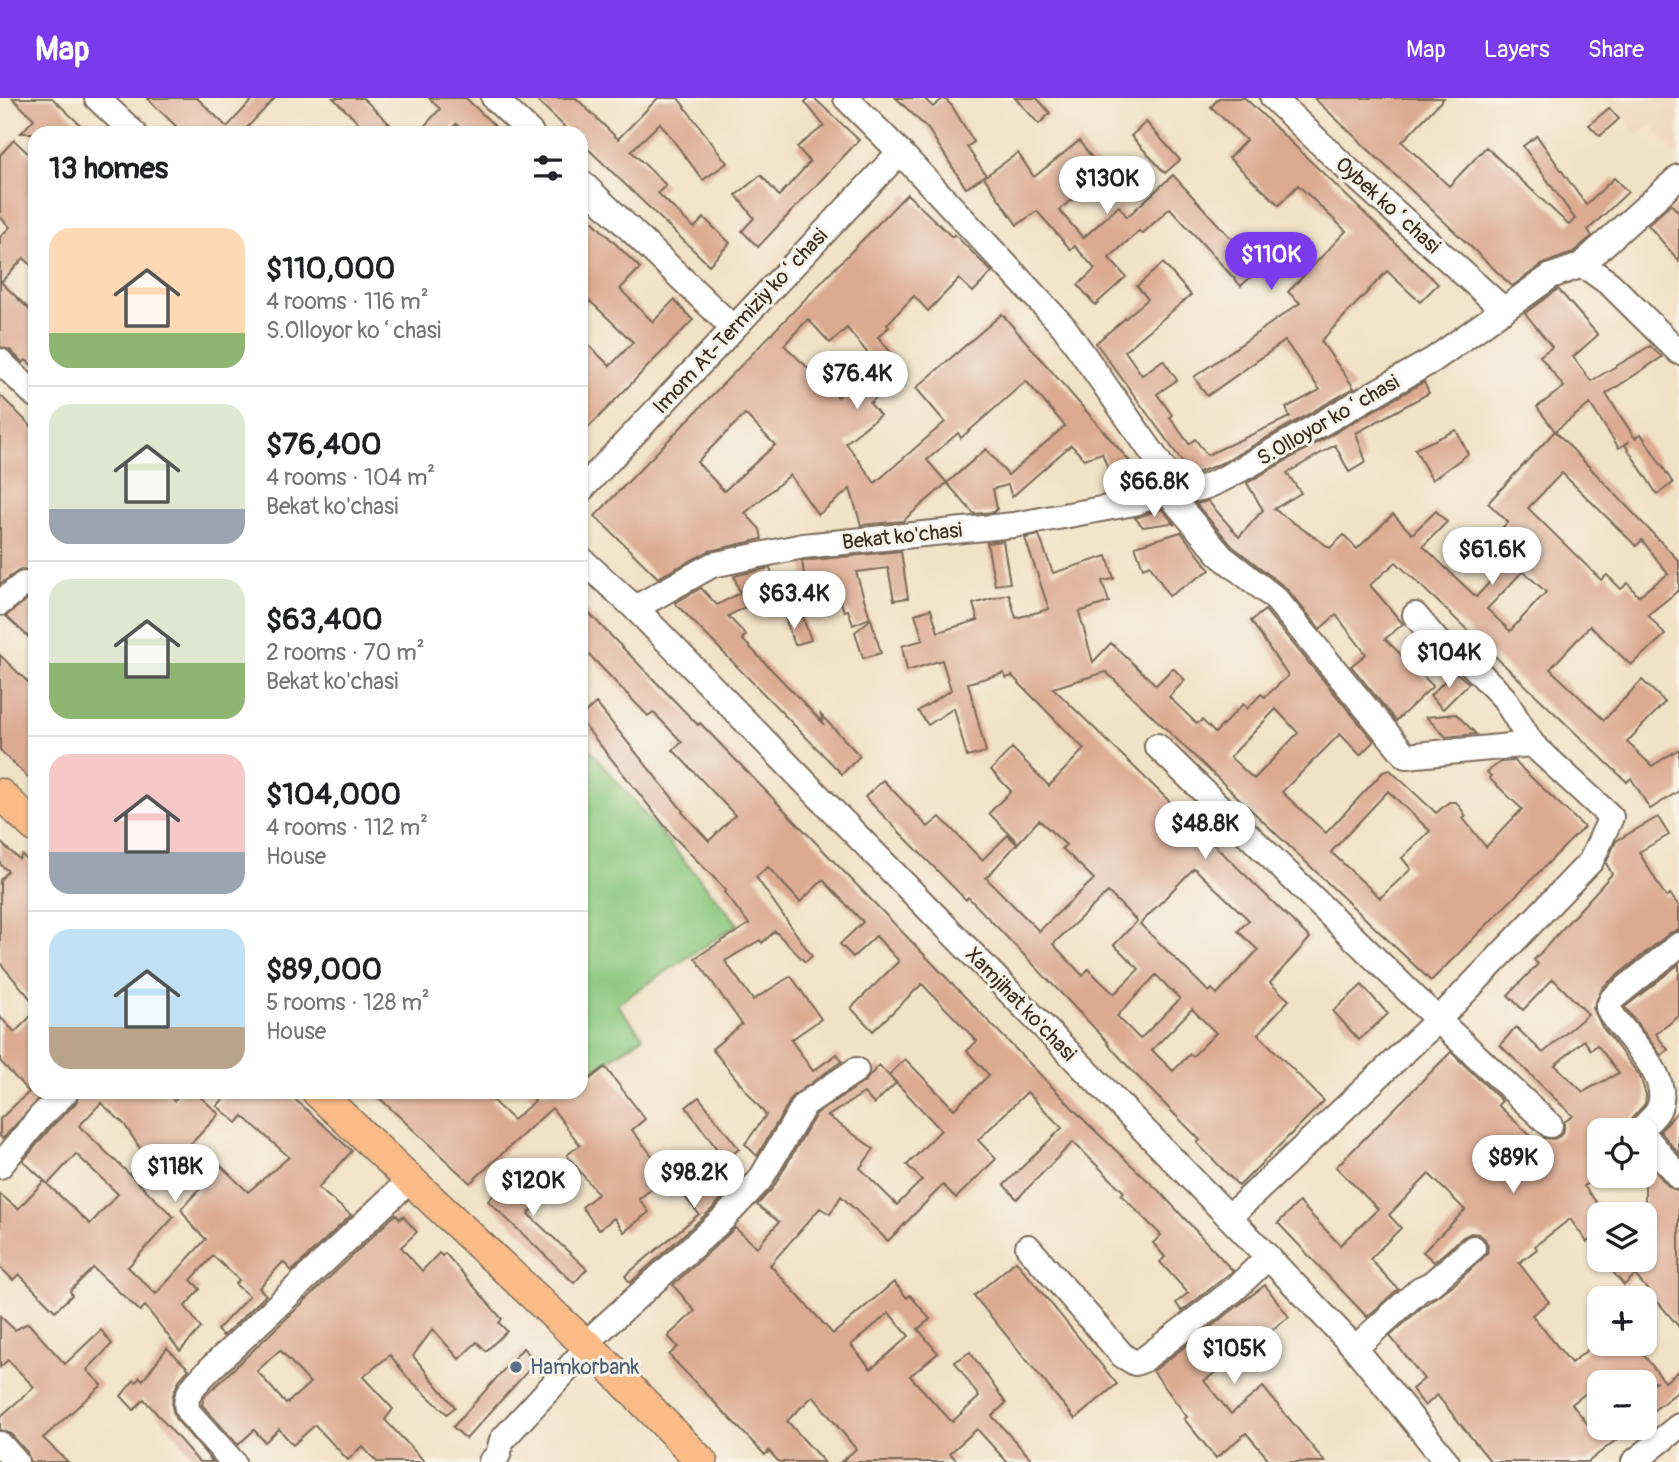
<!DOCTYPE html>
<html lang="en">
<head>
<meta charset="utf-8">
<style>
  :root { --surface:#fff; --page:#f6f6f6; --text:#202124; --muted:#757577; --line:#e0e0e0; --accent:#7c3aed }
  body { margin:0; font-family:Pangolin,sans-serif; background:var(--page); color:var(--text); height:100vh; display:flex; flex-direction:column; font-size:26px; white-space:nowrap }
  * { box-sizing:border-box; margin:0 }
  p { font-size:23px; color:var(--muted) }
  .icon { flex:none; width:38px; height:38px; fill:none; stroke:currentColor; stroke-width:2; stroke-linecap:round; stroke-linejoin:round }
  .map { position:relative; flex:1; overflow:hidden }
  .sheet { position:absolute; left:28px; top:28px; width:560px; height:973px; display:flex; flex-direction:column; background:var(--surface); border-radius:21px; box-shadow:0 2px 5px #0004 }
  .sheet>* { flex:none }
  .tools { position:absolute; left:1587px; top:1020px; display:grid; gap:14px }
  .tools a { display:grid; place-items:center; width:70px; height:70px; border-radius:14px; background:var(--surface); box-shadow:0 2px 5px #0004; font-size:35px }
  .price { position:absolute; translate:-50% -60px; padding:0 16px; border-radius:24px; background:#fff; color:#222; font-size:23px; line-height:46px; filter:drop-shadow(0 2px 4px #0008) }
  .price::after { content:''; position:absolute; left:50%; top:42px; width:21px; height:16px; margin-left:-10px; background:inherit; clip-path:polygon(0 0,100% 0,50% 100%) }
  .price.selected { background:var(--accent); color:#fff }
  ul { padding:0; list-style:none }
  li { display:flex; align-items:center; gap:21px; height:175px; padding:0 21px }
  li+li { border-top:2px solid var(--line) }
  li span { display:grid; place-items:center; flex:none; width:196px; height:140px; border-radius:21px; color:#555 }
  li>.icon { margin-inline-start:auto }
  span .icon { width:84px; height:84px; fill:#fffc; stroke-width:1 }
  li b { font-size:30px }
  h2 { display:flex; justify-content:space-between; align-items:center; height:84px; padding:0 21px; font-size:30px }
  header { display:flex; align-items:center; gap:42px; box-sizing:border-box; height:98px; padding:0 35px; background:var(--accent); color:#fff }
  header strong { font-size:33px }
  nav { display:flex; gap:38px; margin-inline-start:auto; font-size:24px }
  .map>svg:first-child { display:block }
  .built { fill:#f0d6bc }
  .green { fill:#89c77e; stroke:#62784e; stroke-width:2 }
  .building { fill:#dcaa91; fill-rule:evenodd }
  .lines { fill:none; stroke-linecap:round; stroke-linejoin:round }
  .minor-casing { stroke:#7b6a58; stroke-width:28 }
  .major-casing { stroke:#7b6a58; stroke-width:33 }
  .minor { stroke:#fff; stroke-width:24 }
  .major { stroke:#f9bc89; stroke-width:30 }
  .service-dot { fill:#5c6f8a; stroke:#f7f3e8; stroke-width:2.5 }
  .labels { text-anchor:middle; stroke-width:6; stroke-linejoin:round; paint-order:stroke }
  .street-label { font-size:21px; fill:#3b2a1e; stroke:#f7f3e8 }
  .service-label { font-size:21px; fill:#4e5e75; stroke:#f7f3e8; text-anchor:start }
</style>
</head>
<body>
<header>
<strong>Map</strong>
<nav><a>Map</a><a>Layers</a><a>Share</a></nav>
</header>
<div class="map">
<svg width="1679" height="1364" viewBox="0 0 1679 1364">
  <rect width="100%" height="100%" fill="#f7f3e8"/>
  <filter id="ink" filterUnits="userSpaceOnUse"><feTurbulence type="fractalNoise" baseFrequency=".0143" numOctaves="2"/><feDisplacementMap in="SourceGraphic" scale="14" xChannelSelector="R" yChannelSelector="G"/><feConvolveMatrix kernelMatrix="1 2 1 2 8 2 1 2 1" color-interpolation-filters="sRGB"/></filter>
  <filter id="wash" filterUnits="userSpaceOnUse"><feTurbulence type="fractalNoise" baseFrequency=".00686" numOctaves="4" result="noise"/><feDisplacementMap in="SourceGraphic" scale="28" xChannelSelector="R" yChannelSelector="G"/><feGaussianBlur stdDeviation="1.57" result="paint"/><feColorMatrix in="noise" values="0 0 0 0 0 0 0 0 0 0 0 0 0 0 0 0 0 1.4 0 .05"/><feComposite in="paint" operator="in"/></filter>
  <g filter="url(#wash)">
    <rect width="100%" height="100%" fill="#f1e1c5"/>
    <!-- built -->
    <g class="built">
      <polygon points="1606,0 1679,0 1679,53 1675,57 1651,27 1638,37"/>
      <polygon points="1679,82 1679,173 1634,120"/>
    </g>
    <!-- green -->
    <polygon class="green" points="581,641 738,826 617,906 643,939 581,981"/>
    <g id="blocks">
      <!-- building -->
      <g class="building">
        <polygon points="12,0 52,0 89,35 21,35 34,21"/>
        <polygon points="147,0 197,0 227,29 254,0 275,0 242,35 183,35"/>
        <polygon points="333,0 363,0 399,35 369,35"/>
        <polygon points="429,0 466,0 502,35 465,35 456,26 448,35 418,35 440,11"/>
        <polygon points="535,0 576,0 618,41 658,0 678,0 727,65 703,82 660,25 631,53 666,87 658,95 694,130 704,120 730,145 709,167 581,44 581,35 571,35"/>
        <polygon points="809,0 814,0 859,42 758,149 742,133 754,120 736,97 761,77 779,98 810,64 797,49 824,28 805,4"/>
        <polygon points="896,0 924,0 933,9 944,0 952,8 974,44 967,49 986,77 966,90 928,31"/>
        <polygon points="1015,0 1037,0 1050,15 1039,26"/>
        <polygon points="1219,0 1245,0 1438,186 1420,204 1387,173 1321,243 1354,290 1224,364 1192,377 1096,245 1148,201 1137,188 1163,165 1191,197 1125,253 1142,277 1163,262 1177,282 1157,296 1172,317 1170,319 1189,346 1195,341 1207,357 1290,319 1286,310 1320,292 1285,243 1207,298 1194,279 1300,205 1288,194 1346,133 1298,87 1279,107 1229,60 1246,42 1211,9"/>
        <polygon points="1314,0 1444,0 1402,44 1449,88 1486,49 1569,127 1575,121 1523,48 1537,38 1586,107 1614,80 1628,94 1588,132 1592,138 1572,155 1543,166 1512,188"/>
        <polygon points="1609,10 1619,21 1600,38 1589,27"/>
        <polygon points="1146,24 1180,62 1165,75 1131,38"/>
        <polygon points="14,42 35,62 35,171 24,160 1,184 35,217 35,270 26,262 23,265 10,252 0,249 0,139 10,129 0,119 0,57"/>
        <polygon points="1079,43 1104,75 1059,112 1083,140 1119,108 1127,119 1173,77 1259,171 1241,188 1170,110 1142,136 1139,133 1109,160 1126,179 1095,207 1078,187 1095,171 1075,148 1071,152 1037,113 1017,127 984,79 1018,55 1034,79"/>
        <path d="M907,96L952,139L954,136L992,174L973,194L959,181L928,213L914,198L887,226L889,229L878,239L906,273L870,305L880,317L846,345L875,385L945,324L916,290L1002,216L1139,374L1116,393L1102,355L1084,361L1071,347L1012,399L1008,387L993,391L997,411L994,414L974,416L947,385L903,423L861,427L850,391L818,417L790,377L745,415L760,431L762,441L709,453L658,480L595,418ZM808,221L830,245L847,230L875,264L838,299L784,247ZM1026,283L1065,328L1008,377L986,351L947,385L927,362L958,335L961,340ZM745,316L775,347L724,393L697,364Z"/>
        <polygon points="1671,106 1679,115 1679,163 1648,127"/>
        <polygon points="581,112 640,170 620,191 653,224 674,202 693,222 589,329 581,321 581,240 610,268 633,244 590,203 581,212"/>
        <polygon points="1558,191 1598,237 1573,259 1591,283 1650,248 1662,259 1606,296 1635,340 1641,336 1673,385 1657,396 1625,347 1630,343 1619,350 1590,306 1555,333 1537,309 1564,289 1540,258 1552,249 1525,215"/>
        <path d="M1424,284L1429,295L1356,335L1366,364L1349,374L1335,347L1287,375L1301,395L1274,411L1330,450L1344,437L1357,451L1393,416L1412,436L1436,413L1447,424L1423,448L1476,499L1517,454L1497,435L1508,424L1488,405L1555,333L1679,463V492L1648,517L1665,537L1631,567L1590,528L1550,571L1604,622L1642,582L1665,604L1627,644L1652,668L1679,651V693L1650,711L1631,680L1627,684L1396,464L1370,487L1403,526L1385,541L1433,588L1396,623L1351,568L1366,556L1336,517L1320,531L1286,490L1232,448L1196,406L1208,403L1239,439L1263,412L1247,385ZM1562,375L1636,448L1642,442L1668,476L1638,498L1628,485L1621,491L1607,477L1601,482L1528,410ZM1523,473L1546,494L1510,533L1487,511Z"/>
        <polygon points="0,297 35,332 35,476 29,472 21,471 0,486"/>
        <polygon points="1456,332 1468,356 1432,382 1415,351"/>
        <polygon points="1162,411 1175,427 1171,425 1143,429 1135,420"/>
        <polygon points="1181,434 1210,472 1169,498 1150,467 1143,470 1135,448"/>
        <path d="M1039,437L1053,475L1107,458L1114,481L1102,483L1109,504L1079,514L1093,564L1111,545L1156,587L1173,570L1185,582L1169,599L1197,626L1202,622L1215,635L1243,606L1247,611L1261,596L1265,599L1288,578L1251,523L1265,512L1374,643L1360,657L1340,636L1282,694L1326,735L1383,674L1390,672L1436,715L1449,704H1456L1466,718L1463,720L1486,749L1522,711L1489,680L1491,678L1487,674L1500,664L1514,663L1584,729L1431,883L1106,574L1053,590L1310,840L1270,885L1289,902L1258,936L1324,1003L1239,1088L1197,1045L1200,1042L1133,974L1107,945L1108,944L968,799L966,802L865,699L883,682L928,729L940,719L982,762L1008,737L1017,746L986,780L1039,833L1094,781L1062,750L1066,747L1039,722L1018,745L989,715L1011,693L991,672L1012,650L1049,688L1084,651L1012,578L1006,580L1004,575L968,585L986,654L967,659L954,610L928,627L918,613L951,592L942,562L907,573L902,548L923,542L915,516L931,511L938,534L978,522L973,506L1009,496L1016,520L1049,511L1025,440ZM1276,611L1298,635L1254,681L1230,659ZM1388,693L1430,733L1402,760L1411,771L1380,800L1331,754ZM1194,770L1249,822L1238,833L1258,852L1217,896L1212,891L1209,894L1140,826ZM1108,794L1137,823L1114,847L1139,871L1114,896L1088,871L1083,878L1053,846ZM1156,877L1180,901L1140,941L1117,918ZM1192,911L1216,935L1193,958L1190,956L1173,973L1152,952Z"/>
        <polygon points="1003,443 1010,485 995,487 987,445"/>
        <polygon points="901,453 908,500 894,502 888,470 856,474 870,520 853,527 848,512 844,513 838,495 798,505 811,542 795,547 775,493 728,518 746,537 742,541 823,625 821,617 860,658 842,676 675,505 701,490 717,507 740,495 734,478 770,470 777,492 805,482 802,463"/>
        <polygon points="35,495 35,545 6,518"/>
        <path d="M581,507L698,627L700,625L1089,1027L1161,1095L1233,1173L1182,1213L1176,1205L1188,1195L1160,1164L1165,1159L1153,1145L1161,1137L1121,1097L1124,1094L1073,1044L1017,1101L1004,1087L1062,1030L1027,994L978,1042L996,1061L956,1100L943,1087L888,1143L841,1098L830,1116L820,1110L770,1167L833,1236L894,1184L907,1200L910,1197L930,1221L918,1231L938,1255L910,1278L952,1324L979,1299L955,1264L970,1254L1006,1305L992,1318L1034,1364H1007L977,1331L950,1355L958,1364H841L856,1351L813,1298L787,1323L824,1364H779L769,1353L765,1357L669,1257L678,1249L668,1238L695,1213L673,1187L735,1130L757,1149L779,1124L757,1107L773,1090L816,1016L864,984L879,967L896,985L874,1006L864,995L828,1018L874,1051L860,1070L897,1107L922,1082L907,1067L941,1032L889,977L905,961L954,1011L989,977L967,953L977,943L922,886L873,933L851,910L899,863L876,838L853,859L840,846L863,824L823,782L800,804L768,769L756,779L812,858L805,864L775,833L762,845L760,842L725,863L753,902L791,878L821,921L791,942L813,973L837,956L842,963L793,998L757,1058L745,1046L766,1017L712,951L742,926L695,860L749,826L724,794L726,792L673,738L581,623V618L596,605L683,713L682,714L709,743L735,717L673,652L682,644L653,614L648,618L581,548ZM889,1215L909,1238L871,1271L851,1247Z"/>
        <polygon points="871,521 881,555 863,560 855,534"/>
        <polygon points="0,557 35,591 35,686 0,652"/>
        <polygon points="1454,573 1469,585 1443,611 1430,598"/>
        <polygon points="1456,616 1476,636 1446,639 1426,619"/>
        <path d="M1658,719L1669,737L1639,754L1666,799L1670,796L1679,808V832L1670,835L1603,889L1593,910L1602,929L1640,978L1646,997L1645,1006L1632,1020L1627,1032H1601L1600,1030V1077L1584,1088L1600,1109V1134L1587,1144L1570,1121L1535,1148L1537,1151L1519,1165L1549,1204L1532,1217L1571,1265L1595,1246H1635L1665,1284L1679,1273V1293L1645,1319V1292L1655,1284H1600L1572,1306L1593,1333L1596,1330H1631L1588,1364H1491L1437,1297L1425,1308L1412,1291L1424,1281L1390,1238L1423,1208L1456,1185L1487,1156L1488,1148L1485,1141L1479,1136L1471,1135L1463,1139L1434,1164L1423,1154L1465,1112L1429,1076L1389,1117L1401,1130L1370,1161L1398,1191L1367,1219L1278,1125L1299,1104L1340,1147L1378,1111L1336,1069L1451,954L1502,1003L1498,1007L1538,1045L1544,1040L1554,1041L1560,1038L1564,1031V1024L1573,1018L1500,947L1516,929L1543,955L1588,916L1553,881L1523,912L1508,897L1538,866L1534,862L1612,776L1606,765L1616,743ZM1584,942L1591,952L1597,947L1619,975L1583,994L1555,967Z"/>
        <polygon points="0,744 19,761 22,757 35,769 35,906 0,865 0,782 8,773 0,766"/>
        <polygon points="1679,866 1679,918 1656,936 1668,952 1661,957 1625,909"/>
        <polygon points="1362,887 1388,916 1359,942 1333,913"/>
        <polygon points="35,914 35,994 45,994 3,1041 0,1038 0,1021 29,994 0,963 0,919 15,934"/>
        <polygon points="605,969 645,1021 632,1032 668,1078 639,1101 649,1114 624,1134 614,1120 599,1132 582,1109 598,1096 567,1057 580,1047 552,1010 470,1085 373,994 500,994 492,1002 513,1022 535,1003 527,994 581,994 581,988"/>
        <polygon points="80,994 165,994 174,1003 182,994 195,994 219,1016 186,1051 183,1048 153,1070 124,1026 101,1005 79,1028 174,1119 128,1169 156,1196 206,1141 192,1128 181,1111 221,1068 248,1094 289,1059 243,1018 237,1025 217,1008 230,994 287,994 352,1053 318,1090 351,1117 292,1173 283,1164 259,1190 266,1197 223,1238 217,1232 249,1198 235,1186 239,1182 213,1158 191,1182 200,1191 185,1208 201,1230 180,1253 145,1208 140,1213 93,1170 70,1193 72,1197 55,1213 19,1176 13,1182 0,1169 0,1096 18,1111 44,1083 90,1126 118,1096 76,1056 48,1086 23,1063 51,1029 76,1005"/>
        <polygon points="699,999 739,1051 725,1062 686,1009"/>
        <polygon points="1679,1012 1679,1056 1660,1033"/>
        <polygon points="1645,1061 1668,1088 1679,1094 1679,1229 1635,1177 1624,1187 1603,1162 1645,1162"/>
        <polygon points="524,1064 552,1091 528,1116 587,1171 574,1185 488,1103"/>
        <polygon points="723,1065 738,1083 713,1110 630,1185 625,1178 699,1116 679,1092 686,1085 699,1097 702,1094 697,1088"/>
        <path d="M396,1116L400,1121L403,1118L417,1134L401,1149L422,1173L439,1155L442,1158L445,1155L502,1221L499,1225L507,1233L486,1253L477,1244L459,1261L433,1231L413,1258L455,1309L447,1316L408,1280L390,1257L363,1279L393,1311L385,1322L425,1364H377L362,1348L348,1362L315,1327L293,1347L279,1331L265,1344L254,1332L238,1347L202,1307L204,1299ZM280,1252L310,1285L286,1306L257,1273Z"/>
        <polygon points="1016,1163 1117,1286 1075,1321 974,1198"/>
        <polygon points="1265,1187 1289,1219 1204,1283 1231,1316 1263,1289 1325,1364 1271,1364 1246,1335 1216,1360 1184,1321 1187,1319 1153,1273"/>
        <polygon points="0,1218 15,1232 28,1225 65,1266 101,1232 112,1246 87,1272 102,1287 43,1340 68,1364 30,1364 27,1354 11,1336 0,1332 0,1319 34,1289 8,1262 0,1269"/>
        <polygon points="167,1250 189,1271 179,1282 173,1297 172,1309 175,1320 213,1364 199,1364 144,1301 134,1312 121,1298 134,1282 136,1284 140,1279 143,1282"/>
        <polygon points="523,1250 536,1264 466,1341 453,1329"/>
      </g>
    </g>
  </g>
  <g filter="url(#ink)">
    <use href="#blocks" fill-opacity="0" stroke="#7b6a58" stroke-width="2"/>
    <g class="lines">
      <defs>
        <g id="minor">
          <polyline points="97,0 134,35"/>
          <polyline points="494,0 531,35"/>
          <path d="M846,0L900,54L1064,229L1177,390C1198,398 1228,378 1247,368L1433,262L1551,178L1580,168L1589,171L1610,186L1679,254"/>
          <polyline points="1273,0 1343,67 1504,212"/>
          <polyline points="581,84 733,230"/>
          <polyline points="1580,168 1679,79"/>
          <polyline points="0,263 35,297"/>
          <polyline points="581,392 900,54"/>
          <polyline points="1165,392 1222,459 1275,500 1406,658 1532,646"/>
          <polyline points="581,461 635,510 1268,1159 1355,1250 1447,1364"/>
          <polyline points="0,505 24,486"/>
          <polyline points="635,510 712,467 803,448 1014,427 1134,405 1177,390"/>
          <polyline points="1157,648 1438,922 1550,1027"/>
          <path d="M1643,1032C1646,1023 1656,1019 1659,1010C1673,976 1622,937 1608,910L1612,901L1679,847"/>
          <polyline points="1645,1038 1679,1079"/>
          <polyline points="0,1068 40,1019 66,994"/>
          <polyline points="1229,1119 1438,922 1591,763 1611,719 1532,646 1504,600 1469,564 1442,549 1415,517"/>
          <polyline points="1028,1149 1123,1258 1135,1265 1143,1262 1235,1191 1268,1159"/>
          <polyline points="585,1246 723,1121 760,1082 805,1006 856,972"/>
          <polyline points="1355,1250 1420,1191 1431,1186 1473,1150"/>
          <polyline points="0,1346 16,1364"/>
          <path d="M233,1364L189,1315C179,1297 200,1282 211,1270L411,1081"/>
          <polyline points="491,1364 498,1357 502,1342 589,1248"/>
          <polyline points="1634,1364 1679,1328"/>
        </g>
        <g id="major">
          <polyline points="0,696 35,729"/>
          <polyline points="317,994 585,1246 589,1248 702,1364"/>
        </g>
      </defs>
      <!-- minor casing -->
      <use href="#minor" class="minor-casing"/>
      <!-- major casing -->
      <use href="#major" class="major-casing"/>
      <!-- minor -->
      <use href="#minor" class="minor"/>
      <!-- major -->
      <use href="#major" class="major"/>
    </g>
  </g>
  <!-- markers -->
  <circle class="service-dot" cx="516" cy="1269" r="7"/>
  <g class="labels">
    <!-- street labels -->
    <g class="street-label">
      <text transform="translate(1388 107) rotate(42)" y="7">Oybek koʻchasi</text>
      <text transform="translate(740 223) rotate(-47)" y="7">Imom At-Termiziy koʻchasi</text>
      <text transform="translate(1328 322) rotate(-30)" y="7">S.Olloyor koʻchasi</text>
      <text transform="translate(902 438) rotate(-6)" y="7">Bekat ko'chasi</text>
      <text transform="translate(1021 906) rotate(46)" y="7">Xamjihat ko'chasi</text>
    </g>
    <!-- service labels -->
    <g class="service-label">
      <text x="530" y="1276">Hamkorbank</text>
    </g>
  </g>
</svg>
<div class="tools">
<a><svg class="icon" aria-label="locate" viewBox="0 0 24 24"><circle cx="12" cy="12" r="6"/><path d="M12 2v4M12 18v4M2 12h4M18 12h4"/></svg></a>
<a><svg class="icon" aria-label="layers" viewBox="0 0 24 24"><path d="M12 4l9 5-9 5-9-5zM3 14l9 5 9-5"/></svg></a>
<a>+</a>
<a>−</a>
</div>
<b class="price" style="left:1107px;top:118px">$130K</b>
<b class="price selected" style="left:1271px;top:194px">$110K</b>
<b class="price" style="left:857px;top:313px">$76.4K</b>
<b class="price" style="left:1154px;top:421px">$66.8K</b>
<b class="price" style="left:1492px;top:489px">$61.6K</b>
<b class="price" style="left:794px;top:533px">$63.4K</b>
<b class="price" style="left:1449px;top:592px">$104K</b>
<b class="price" style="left:1205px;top:763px">$48.8K</b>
<b class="price" style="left:1513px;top:1097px">$89K</b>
<b class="price" style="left:175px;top:1106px">$118K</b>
<b class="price" style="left:694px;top:1112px">$98.2K</b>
<b class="price" style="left:533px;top:1120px">$120K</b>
<b class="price" style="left:1234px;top:1288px">$105K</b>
<section class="sheet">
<h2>13 homes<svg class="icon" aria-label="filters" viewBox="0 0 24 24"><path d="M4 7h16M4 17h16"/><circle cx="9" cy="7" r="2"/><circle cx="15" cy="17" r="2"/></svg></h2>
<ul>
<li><span style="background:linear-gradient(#ffd9b3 75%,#8fb573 0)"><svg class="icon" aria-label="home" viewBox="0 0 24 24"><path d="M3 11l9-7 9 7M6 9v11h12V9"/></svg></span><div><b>$110,000</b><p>4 rooms · 116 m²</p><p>S.Olloyor koʻchasi</p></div></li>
<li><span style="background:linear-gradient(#dfe7d0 75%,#9aa5b1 0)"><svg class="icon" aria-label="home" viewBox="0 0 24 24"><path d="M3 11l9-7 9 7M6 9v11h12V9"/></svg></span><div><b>$76,400</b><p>4 rooms · 104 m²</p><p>Bekat ko'chasi</p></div></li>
<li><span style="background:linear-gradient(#dfe7d0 60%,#8fb573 0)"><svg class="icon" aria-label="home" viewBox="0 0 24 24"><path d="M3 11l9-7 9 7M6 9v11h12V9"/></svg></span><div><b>$63,400</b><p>2 rooms · 70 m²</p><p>Bekat ko'chasi</p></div></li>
<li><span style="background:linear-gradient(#f6c9c9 70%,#9aa5b1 0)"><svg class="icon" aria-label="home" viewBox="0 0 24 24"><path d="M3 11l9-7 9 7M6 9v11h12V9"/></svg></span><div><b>$104,000</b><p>4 rooms · 112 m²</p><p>House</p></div></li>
<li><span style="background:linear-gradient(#bfe0f5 70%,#b9a48a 0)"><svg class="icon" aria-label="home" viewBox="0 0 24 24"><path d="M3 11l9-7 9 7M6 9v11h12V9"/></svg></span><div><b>$89,000</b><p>5 rooms · 128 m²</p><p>House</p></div></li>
</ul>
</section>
</div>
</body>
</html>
